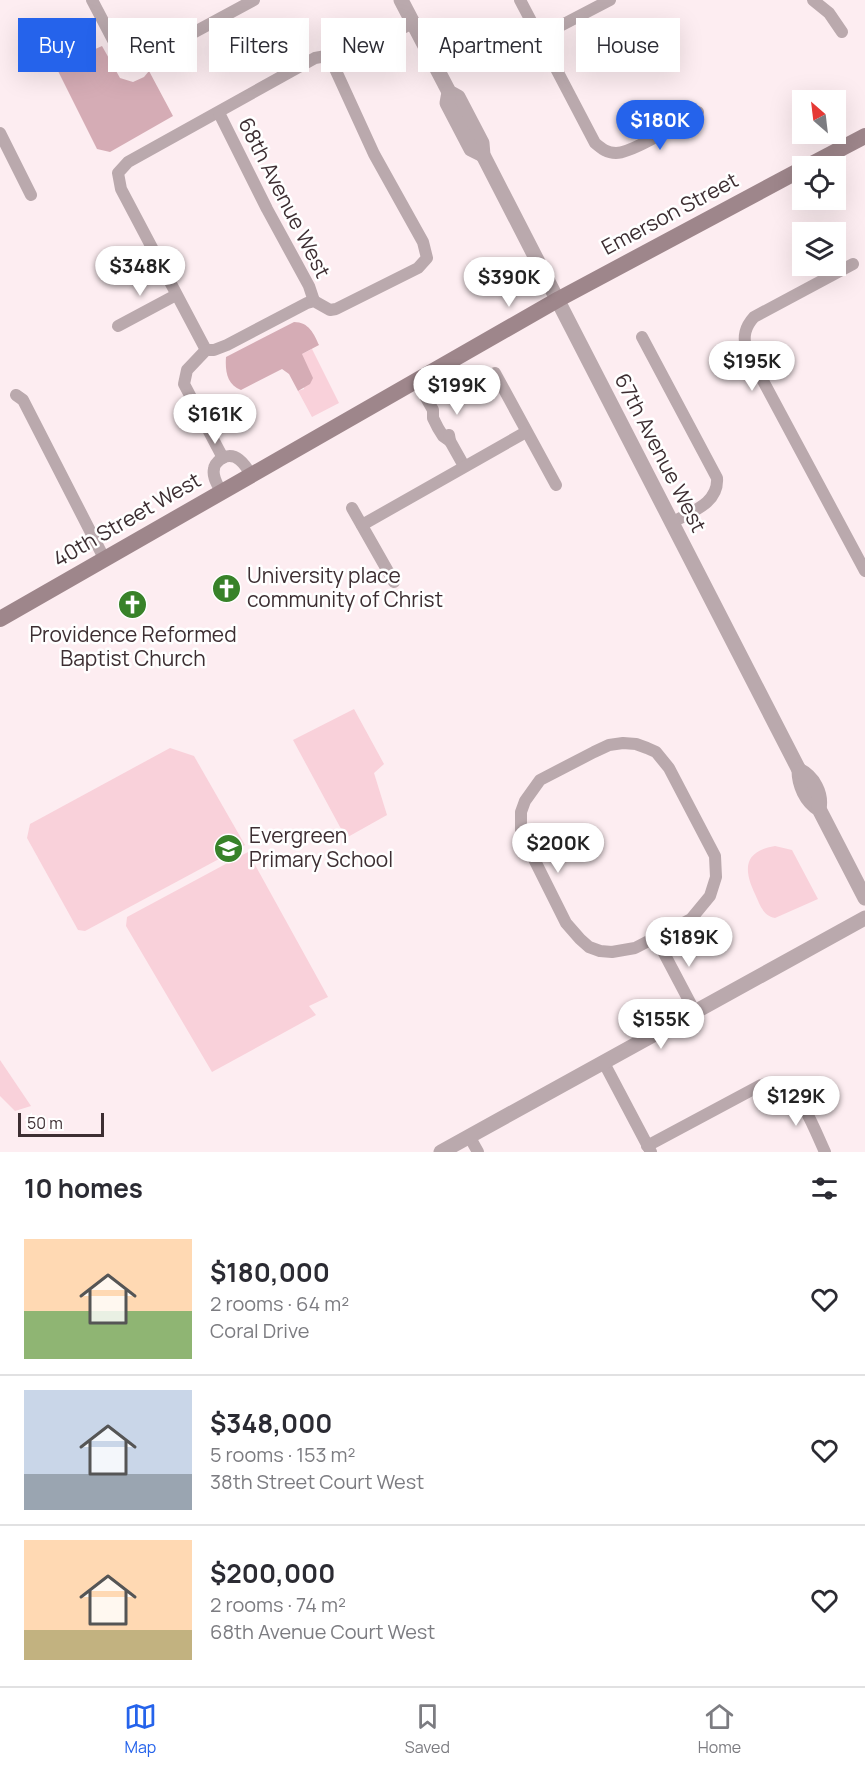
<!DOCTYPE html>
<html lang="en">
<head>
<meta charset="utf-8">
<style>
  :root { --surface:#fff; --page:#f2f2f3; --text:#2b2b33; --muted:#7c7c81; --line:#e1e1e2; --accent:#2563eb }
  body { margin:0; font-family:Manrope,sans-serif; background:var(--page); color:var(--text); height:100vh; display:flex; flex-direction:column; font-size:22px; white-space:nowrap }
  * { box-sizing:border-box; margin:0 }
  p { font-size:20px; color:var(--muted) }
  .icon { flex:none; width:33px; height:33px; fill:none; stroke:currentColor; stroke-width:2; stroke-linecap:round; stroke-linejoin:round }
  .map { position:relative; height:1152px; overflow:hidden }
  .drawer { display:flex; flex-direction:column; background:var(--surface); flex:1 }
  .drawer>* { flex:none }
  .hud { position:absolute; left:18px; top:18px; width:830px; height:54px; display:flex; gap:12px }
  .needle { width:39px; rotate:332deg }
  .buttons { position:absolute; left:792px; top:90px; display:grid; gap:12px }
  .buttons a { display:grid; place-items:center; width:54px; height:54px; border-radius:0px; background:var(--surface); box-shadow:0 6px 24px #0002; font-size:30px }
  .scale { position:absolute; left:18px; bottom:15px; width:86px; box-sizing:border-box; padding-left:6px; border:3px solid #3d2e32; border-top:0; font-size:16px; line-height:21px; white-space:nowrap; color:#3d2e32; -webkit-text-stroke:4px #fff; paint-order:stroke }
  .price { position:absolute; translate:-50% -51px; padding:0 14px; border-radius:21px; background:#fff; color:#222; font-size:20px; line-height:39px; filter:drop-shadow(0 2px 3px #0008) }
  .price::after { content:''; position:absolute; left:50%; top:36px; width:18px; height:14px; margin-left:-9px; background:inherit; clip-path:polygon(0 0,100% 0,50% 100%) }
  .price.active { background:var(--accent); color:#fff }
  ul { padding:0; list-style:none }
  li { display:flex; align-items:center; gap:18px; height:150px; padding:0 24px }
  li+li { border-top:2px solid var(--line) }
  li span { display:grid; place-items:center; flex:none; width:168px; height:120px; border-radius:0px; color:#555 }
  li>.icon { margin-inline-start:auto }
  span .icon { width:72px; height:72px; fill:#fffc; stroke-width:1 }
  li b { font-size:26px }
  h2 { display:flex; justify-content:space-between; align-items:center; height:72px; padding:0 24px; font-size:26px }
  .tag { padding:0 21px; border-radius:0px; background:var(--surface); box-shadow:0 6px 24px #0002; font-size:21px; line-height:54px }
  .tag.active { background:var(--accent); color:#fff }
  .menu { display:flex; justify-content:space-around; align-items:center; height:84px; border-top:2px solid var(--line); background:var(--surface); font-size:16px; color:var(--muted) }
  .menu a { display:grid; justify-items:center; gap:3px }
  .menu .active { color:var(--accent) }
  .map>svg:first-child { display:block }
  .green { fill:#f9d1da }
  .water { fill:#d5acb5 }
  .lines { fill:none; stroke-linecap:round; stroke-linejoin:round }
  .minor { stroke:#baa9ad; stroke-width:12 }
  .tertiary { stroke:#baa9ad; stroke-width:15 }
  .secondary { stroke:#9e868b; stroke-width:16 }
  .labels { text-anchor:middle; stroke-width:5; stroke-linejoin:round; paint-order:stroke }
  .street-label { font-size:21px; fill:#3d2e32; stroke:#fff }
  .poi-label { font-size:21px; fill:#3d2e32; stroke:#fff; text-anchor:start }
</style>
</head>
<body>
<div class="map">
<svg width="865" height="1152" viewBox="0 0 865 1152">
  <rect width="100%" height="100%" fill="#fdedf1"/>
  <!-- green -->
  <g class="green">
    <polygon points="312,349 339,403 312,417 298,391 304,389 302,354"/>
    <polygon points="354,709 384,764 374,773 387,815 346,838 293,740"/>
    <polygon points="170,748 194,756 245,845 85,931 78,930 27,838 30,824"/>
    <path d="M775,846L792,850L818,899L775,918C763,916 760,905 755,894C743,869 744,851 775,846Z"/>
    <polygon points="248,852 328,997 309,1006 316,1015 212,1072 126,926 127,917"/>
    <polygon points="0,1060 31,1106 15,1111 0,1096"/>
  </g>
  <!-- water -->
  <g class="water">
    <polygon points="102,46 120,78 133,82 144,77 149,71 173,116 110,152 97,149 58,71 60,65"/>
    <path d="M294,322C309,322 314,334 319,345L302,354L313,378L310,384L298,391L289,374L282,369L241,390C227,385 225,371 226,357Z"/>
  </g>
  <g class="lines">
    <!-- minor -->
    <g class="minor">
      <polyline points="92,0 123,59 130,63 141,61 254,0"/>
      <path d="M520,0L595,143C602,149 607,153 616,153C633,153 681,122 698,112"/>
      <polyline points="813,0 829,13 842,32"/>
      <polyline points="539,37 610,0"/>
      <polygon points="326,56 331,60 374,154 423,242 427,258 418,268 336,309 330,310 314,301 307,303 227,345 214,350 206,350 121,189 118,173 128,162 315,58"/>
      <polyline points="328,57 371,36 381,39"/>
      <polyline points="334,66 377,47 381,39 413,23"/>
      <polyline points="219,113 267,209 309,286 314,301"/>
      <polyline points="0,133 31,195"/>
      <path d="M853,264L754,317C745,327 743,336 746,349L865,571"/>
      <polyline points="118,326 176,295"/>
      <path d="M642,337L717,478C719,504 690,512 671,523"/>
      <polyline points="206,350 187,370 184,384 223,458"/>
      <polyline points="495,373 556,485"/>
      <polyline points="416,380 433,410 433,418 438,428 443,436 450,441"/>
      <polyline points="16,395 23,400 105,560"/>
      <polyline points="449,435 450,441 464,466"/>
      <path d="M221,492C218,485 212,477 214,469C214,465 218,461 222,458C236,451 245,464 251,475"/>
      <polyline points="352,508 394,582"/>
      <polyline points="362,525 526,432"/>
      <polygon points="623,743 636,744 647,748 656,752 669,768 715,856 716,877 710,896 691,919 635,948 612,952 600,951 589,947 580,939 566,923 521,833 521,812 525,801 540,780 594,752 609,745"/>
      <polyline points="656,938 695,1012"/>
      <polyline points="604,1063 651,1152"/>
      <polyline points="469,1136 478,1152"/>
      <path d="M647,1146L761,1085C770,1083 777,1081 785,1085C801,1093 817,1135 825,1152"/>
    </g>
    <!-- tertiary -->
    <g class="tertiary">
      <path d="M401,0L449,92L458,97L482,143L483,155L799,770C799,785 806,801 819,809L865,898"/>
      <polyline points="449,92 447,103 471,149 483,155"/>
      <path d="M799,770C813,777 822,793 819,809"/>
      <polyline points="441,1152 865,918"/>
    </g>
    <!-- secondary -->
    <g class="secondary">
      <polyline points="808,166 865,136"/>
      <polyline points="0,619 559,299 802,169"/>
    </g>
  </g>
  <!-- icons -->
  <defs>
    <symbol id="church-disc" viewBox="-11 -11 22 22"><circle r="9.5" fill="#388229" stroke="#fff"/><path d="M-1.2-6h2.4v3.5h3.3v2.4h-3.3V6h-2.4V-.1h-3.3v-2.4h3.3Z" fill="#fff"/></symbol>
    <symbol id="school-disc" viewBox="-11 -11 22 22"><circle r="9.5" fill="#388229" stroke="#fff"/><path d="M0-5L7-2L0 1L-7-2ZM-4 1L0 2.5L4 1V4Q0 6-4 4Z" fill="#fff"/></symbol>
  </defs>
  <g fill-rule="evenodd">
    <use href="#church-disc" x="210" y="572" width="33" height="33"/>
    <use href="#church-disc" x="116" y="588" width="33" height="33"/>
    <use href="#school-disc" x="212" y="832" width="33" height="33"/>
  </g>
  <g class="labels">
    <!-- street labels -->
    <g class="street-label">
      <text transform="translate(284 198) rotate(63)" y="7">68th Avenue West</text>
      <text transform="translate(670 214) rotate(-28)" y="7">Emerson Street</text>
      <text transform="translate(660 453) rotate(63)" y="7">67th Avenue West</text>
      <text transform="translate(127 520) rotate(-30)" y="7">40th Street West</text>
    </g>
    <!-- poi labels -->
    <g class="poi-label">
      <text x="247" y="583">University place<tspan x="247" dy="24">community of Christ</tspan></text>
      <text x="133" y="642" text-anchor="middle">Providence Reformed<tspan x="133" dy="24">Baptist Church</tspan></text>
      <text x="249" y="843">Evergreen<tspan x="249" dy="24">Primary School</tspan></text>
    </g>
  </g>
</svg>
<div class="buttons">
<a><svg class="needle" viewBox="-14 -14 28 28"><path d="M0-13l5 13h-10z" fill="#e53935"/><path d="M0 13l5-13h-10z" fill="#7c7c81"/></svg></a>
<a><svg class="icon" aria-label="locate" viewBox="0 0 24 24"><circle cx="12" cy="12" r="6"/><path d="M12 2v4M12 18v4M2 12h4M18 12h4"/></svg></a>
<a><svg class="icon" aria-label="layers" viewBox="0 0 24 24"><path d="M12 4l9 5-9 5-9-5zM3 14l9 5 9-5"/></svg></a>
</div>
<div class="scale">50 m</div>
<b class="price active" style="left:660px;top:151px">$180K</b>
<b class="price" style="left:140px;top:297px">$348K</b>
<b class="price" style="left:509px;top:308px">$390K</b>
<b class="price" style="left:752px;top:392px">$195K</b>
<b class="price" style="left:457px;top:416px">$199K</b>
<b class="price" style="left:215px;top:445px">$161K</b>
<b class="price" style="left:558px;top:874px">$200K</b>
<b class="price" style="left:689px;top:968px">$189K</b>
<b class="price" style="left:661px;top:1050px">$155K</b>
<b class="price" style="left:796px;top:1127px">$129K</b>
<div class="hud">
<a class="tag active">Buy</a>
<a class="tag">Rent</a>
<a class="tag">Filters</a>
<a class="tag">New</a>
<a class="tag">Apartment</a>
<a class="tag">House</a>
</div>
</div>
<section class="drawer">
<h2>10 homes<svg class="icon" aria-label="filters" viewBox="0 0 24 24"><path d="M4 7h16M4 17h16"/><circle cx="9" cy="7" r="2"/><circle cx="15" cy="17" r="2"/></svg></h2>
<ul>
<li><span style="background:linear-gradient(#ffd9b3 60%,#8fb573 0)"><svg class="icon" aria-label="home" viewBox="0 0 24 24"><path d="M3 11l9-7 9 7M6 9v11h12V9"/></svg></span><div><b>$180,000</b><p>2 rooms · 64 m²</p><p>Coral Drive</p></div><svg class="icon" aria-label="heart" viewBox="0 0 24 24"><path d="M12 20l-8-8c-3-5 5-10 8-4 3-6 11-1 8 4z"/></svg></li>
<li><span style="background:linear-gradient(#c9d6e8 70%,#9aa5b1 0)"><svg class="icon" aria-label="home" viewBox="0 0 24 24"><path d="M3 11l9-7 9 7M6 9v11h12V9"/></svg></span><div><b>$348,000</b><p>5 rooms · 153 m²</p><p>38th Street Court West</p></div><svg class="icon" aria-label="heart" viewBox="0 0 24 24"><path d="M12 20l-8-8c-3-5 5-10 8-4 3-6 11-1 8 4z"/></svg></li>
<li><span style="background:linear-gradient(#ffd9b3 75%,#c2b280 0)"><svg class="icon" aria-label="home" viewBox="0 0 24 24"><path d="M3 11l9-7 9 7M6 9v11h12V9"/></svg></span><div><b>$200,000</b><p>2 rooms · 74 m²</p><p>68th Avenue Court West</p></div><svg class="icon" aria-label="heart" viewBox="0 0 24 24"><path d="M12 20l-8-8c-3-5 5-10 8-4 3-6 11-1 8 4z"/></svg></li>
</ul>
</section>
<nav class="menu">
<a class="active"><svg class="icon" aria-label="map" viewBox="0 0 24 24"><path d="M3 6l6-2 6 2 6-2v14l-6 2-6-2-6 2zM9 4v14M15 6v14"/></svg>Map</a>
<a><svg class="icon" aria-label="saved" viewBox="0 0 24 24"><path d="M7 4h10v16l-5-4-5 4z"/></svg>Saved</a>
<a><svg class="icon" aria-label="home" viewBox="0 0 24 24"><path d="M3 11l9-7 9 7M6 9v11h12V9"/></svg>Home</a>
</nav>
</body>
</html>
